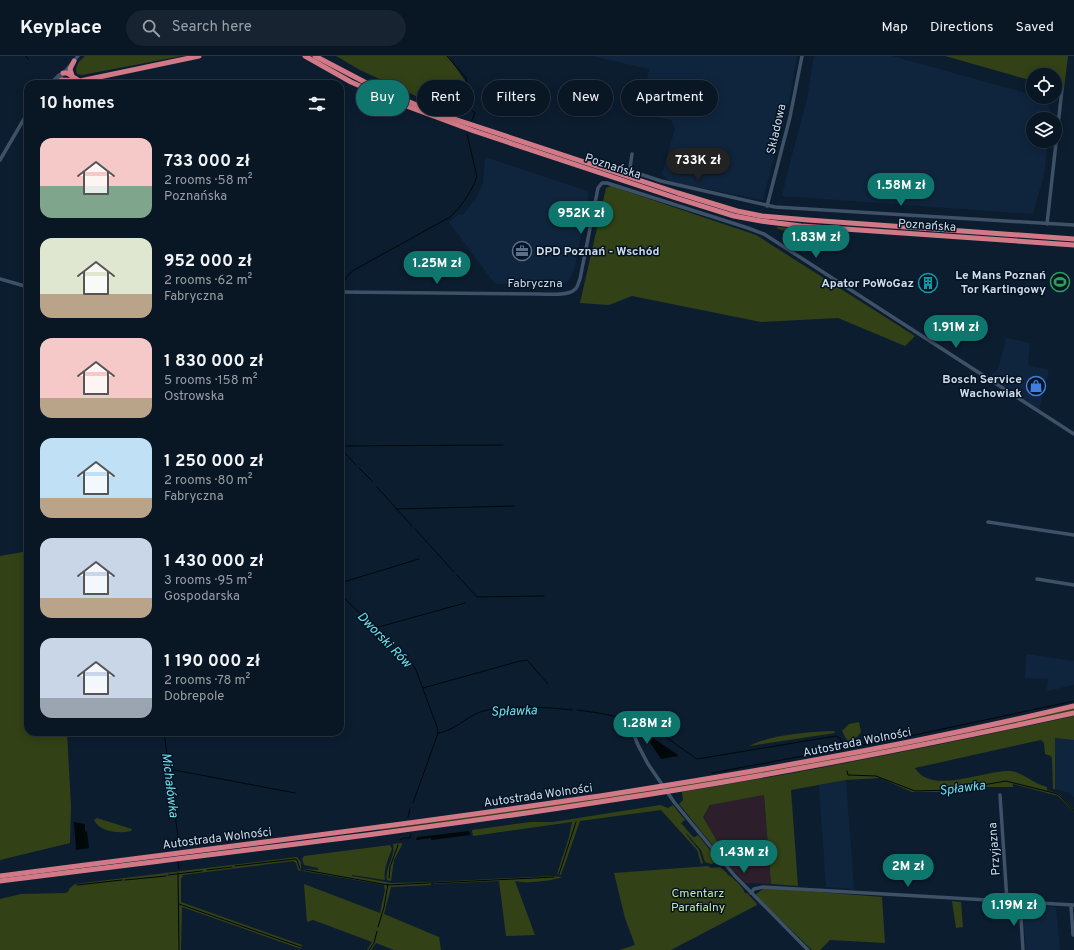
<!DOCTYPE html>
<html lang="en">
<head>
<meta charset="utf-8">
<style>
  :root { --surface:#091624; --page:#172331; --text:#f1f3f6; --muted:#999fa6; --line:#293541; --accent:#0f766e }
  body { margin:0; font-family:Overpass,sans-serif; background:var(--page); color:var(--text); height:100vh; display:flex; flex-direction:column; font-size:15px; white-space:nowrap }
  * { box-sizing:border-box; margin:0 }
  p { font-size:13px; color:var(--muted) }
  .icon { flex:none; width:22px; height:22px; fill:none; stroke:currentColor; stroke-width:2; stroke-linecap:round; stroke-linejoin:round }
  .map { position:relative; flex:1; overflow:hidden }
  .side { position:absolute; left:24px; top:24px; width:320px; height:656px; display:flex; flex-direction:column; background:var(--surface); border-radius:12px; box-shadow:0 2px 10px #0003,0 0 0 1px var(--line) }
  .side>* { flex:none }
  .top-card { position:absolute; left:356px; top:24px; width:380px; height:36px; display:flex; gap:8px }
  .fabs { position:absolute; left:1026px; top:12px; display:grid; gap:8px }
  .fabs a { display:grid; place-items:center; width:36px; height:36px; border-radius:50%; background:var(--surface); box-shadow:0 2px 10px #0003,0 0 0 1px var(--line); font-size:20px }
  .price { position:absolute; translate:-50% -34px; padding:0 9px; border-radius:14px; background:var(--accent); color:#fff; font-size:13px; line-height:26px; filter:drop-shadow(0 1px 2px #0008) }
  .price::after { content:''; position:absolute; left:50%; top:24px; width:12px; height:9px; margin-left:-6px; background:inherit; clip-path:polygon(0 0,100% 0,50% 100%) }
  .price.on { background:#222; color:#fff }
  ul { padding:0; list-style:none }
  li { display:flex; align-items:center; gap:12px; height:100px; padding:0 16px }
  li span { display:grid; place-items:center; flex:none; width:112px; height:80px; border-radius:12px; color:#555 }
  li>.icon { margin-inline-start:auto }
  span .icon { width:48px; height:48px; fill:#fffc; stroke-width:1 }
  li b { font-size:17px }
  h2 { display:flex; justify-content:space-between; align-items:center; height:48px; padding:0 16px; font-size:17px }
  .tag { padding:0 14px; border-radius:18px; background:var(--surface); box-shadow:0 2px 10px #0003,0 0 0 1px var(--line); font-size:14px; line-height:36px }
  .tag.on { background:var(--accent); color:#fff }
  header { display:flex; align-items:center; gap:24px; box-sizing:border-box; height:56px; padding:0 20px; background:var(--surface); border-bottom:1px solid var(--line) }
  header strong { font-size:19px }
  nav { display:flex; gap:22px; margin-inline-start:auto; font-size:14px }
  .search { width:280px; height:36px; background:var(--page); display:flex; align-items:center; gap:10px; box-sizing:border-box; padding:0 14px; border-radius:22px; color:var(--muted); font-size:15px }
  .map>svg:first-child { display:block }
  .commercial { fill:#2c1e2a }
  .built { fill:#0f253d }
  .green { fill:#334116 }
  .water { fill:#00080a }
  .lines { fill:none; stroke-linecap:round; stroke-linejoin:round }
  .stream { stroke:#00080a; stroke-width:1 }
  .minor { stroke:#3f5167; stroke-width:3.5 }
  .highway { stroke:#d27987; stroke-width:5 }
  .labels { text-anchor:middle; stroke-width:3; stroke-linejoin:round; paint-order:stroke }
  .street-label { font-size:12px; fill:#d0dbe8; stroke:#041425 }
  .poi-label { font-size:12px; font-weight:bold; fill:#d0dbe8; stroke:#041425; text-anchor:end }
  .park-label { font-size:12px; fill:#c8e598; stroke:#041425 }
  .water-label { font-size:13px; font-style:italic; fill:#6fe1ea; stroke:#041425 }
</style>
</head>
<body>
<header>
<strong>Keyplace</strong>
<div class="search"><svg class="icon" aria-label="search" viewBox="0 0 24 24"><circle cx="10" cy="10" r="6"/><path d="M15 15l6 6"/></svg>Search here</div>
<nav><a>Map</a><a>Directions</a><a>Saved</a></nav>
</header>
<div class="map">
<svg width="1074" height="894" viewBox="0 0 1074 894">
  <rect width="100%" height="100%" fill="#0c1d30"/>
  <!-- commercial -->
  <polygon class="commercial" points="764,739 771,828 745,827 727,807 731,797 724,787 717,785 703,761 711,748"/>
  <!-- built -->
  <g class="built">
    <polygon points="592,0 797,0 790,40 763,144 671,126 662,118 675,72 671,64 641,58 649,13"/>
    <polygon points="814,0 892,0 1033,39 1033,41 1044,42 1051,54 1050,63 1033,63 1033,85 1048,85 1044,119 1033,158 782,140 787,118 807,43"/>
    <polygon points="485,101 588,135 588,145 574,214 570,223 565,227 555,229 495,228 449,166 459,158 463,159 477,141 483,127"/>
    <polygon points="1006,282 1030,287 1028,309 1049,314 1039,354 990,320 998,313"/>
    <polygon points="1026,598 1074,605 1074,629 1047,635 1048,623 1025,622"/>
    <polygon points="1055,682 1074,684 1074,741 1069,737 1055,733"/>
    <polygon points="846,724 854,833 826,831 819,729"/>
    <polygon points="1022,849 1056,851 1060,894 1026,894"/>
  </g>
  <!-- green -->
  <g class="green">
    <path d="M85,0H182L82,19L77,18C74,9 80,5 85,0Z"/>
    <polygon points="336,0 448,0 465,25 465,56 418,41 360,14"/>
    <polygon points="945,0 1068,0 1064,33 1055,31 1055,19 1033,19 1033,25"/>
    <polygon points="611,130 756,179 915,280 905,290 838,262 761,266 632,240 609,249 580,247 606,132"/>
    <polygon points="778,171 828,175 829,176 817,181 811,182 802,177 782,174 776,172"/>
    <polygon points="28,495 28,676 67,676 71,750 70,787 0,804 0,500"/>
    <path d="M1074,652V655L827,706L647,737L481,761L380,774V773C613,742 845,706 1074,652Z"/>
    <path d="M1074,660V684L1055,682V733H1053L1052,703L1051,700L1045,698L1044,687L1041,684L915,712C931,740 986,713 1011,715C1021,716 1035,728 1047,731V734L1059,738L1074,754V756L1058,740L1013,728V731H984V729L948,736H912L880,722L846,724L791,734L798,830L771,828L764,739L710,749L703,761L717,785L724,787L731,797L727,807L679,748L683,744L682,736C813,715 944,688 1074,660Z"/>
    <polygon points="859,666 861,676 857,681 848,685 845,681 842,675 849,668"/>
    <path d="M834,675L835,677L749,690C773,678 808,676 834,675Z"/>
    <polygon points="660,749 668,752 673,749 685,764 681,767 693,781 695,781 698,779 718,804 718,806 711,808 705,806 701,794 686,777 686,778 699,794 703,807 701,808 697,794 661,754 580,765 561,819 557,818 569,781 572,766 473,780 472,774 530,766 553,766"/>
    <path d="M97,762L132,773L131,775C119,778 100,776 94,764Z"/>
    <path d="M402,787V789L394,804L391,825L387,824C385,811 396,800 393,788Z"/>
    <path d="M390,789L392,793C388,802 383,815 385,824L352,819V820L392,827L430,826L431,829L391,831L384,858L439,881L441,894H394L376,887L371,894H367L372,886L313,864L307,866L304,828L380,857L385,834L384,829L303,815L305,813L318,814V812L304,809L302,803L304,800Z"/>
    <polygon points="297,801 301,806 301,815 298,814 296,807 293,805 183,819 181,823 181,846 302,889 301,893 182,851 181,894 0,894 0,843 21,838 65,837 68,836 70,832 75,828"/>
    <path d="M708,810L711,812L720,811L727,817L728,820L729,819C735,824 743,831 745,837H747L757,848V849L671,894H619L635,889L625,862L614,817Z"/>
    <path d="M551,820L563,821C549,825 529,828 515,825L535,879L506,880L499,825L433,828V826Z"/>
    <polygon points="769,832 882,841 885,887 830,884 820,894 812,894 755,839 763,833"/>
    <polygon points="952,845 961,846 963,871 956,872"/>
  </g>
  <!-- water -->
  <g class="water">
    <polygon points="649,35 673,40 669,61 645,56"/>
    <polygon points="653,682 678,699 678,700 661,703 649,685"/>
    <polygon points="74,766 85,768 85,775 87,776 89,792 76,794"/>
    <polygon points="469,775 470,779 431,784 431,782 416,784 417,781"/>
  </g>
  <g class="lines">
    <!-- stream -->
    <g class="stream">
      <polyline points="26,0 28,3"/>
      <polyline points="447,0 466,22 468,51 475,57 472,64"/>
      <path d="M340,231L349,218L354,214L450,161C462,150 471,136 477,121L467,78"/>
      <polyline points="340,390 503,389"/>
      <polyline points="340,392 356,409"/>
      <polyline points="359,412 373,426"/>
      <polyline points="377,431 412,470"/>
      <polyline points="396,453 515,450"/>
      <polyline points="415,473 454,516"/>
      <polyline points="457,519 477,541 544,540"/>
      <polyline points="340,527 419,503"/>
      <polyline points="340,538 413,609 416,614 437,671 438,677 413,747"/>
      <polyline points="375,572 465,547"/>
      <polyline points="423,632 520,605 527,604 548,628"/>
      <polyline points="577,654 599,657 623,662"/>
      <polyline points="650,670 697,703 836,680 840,682 841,685"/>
      <polyline points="164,676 178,781"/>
      <path d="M438,677C454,675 465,662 480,656C500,649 550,651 572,654"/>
      <polyline points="169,713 295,737"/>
      <polyline points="847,715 848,719 876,720 915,735 954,734 1006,725 1054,737 1059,739 1074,755"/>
      <polyline points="712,717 910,680 1074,645"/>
      <polyline points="408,761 410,753"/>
      <polyline points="400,784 404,782 410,782 411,778"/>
      <polyline points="178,787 178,794"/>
      <polyline points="178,806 179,813"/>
      <polyline points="235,810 295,803 297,804 300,813"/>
      <polyline points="207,814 232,811"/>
      <polyline points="305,814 388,829 429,827"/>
      <polyline points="178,817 179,894"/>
      <polyline points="559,818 576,766"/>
      <polyline points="168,819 202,815"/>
      <polyline points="389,822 390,811 398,789"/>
      <polyline points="125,824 166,820"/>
      <polyline points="433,827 554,821"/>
      <polyline points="77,829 122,824"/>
      <polyline points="179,848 301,891"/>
      <polyline points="378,871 384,851 388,828"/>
      <polyline points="369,894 374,887 377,875"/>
    </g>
    <!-- minor -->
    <g class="minor">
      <polyline points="58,24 78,0"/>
      <polyline points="50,28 59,19 63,17"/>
      <polyline points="632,98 630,112 634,116 661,125 775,151 1074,169"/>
      <polyline points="0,104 28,56"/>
      <polyline points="767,150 790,61 802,0"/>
      <polyline points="1047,168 1062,33"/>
      <polyline points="0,223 28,231"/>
      <path d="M340,236L539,238C548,238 568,240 574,234C578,232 578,227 580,223L598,132L602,127H607L748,172L764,178L1074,378"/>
      <polyline points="988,466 1074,479"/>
      <polyline points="1037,523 1074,529"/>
      <polyline points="628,664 638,689 648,708 674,746 735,820 808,894"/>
      <polyline points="1000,739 1007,845"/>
      <polyline points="751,837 754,833 763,831 1074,849"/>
      <polyline points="1020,846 1023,894"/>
      <polyline points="1071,849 1073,879"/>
    </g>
    <!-- highway -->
    <g class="highway">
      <polyline points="305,0 351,26 401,48 474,75 676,142 734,160 761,165 801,170 1074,189"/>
      <polyline points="315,0 376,32 436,57 678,137 737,155 762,160 808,164 1074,183"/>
      <polyline points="63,17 67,17 78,24"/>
      <polyline points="72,20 70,13 74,5"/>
      <polyline points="54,28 62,24 80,25 199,0"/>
      <path d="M0,820C359,773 721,734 1074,650"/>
      <path d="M0,825C204,799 409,776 612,744C767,721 921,690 1074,657"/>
    </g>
  </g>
  <!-- icons -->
  <defs>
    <symbol id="office-ring" viewBox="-11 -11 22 22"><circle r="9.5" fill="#041425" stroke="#5c6f8a" stroke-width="1.5"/><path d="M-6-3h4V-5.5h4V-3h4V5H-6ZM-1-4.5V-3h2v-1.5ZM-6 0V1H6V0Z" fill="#5c6f8a"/></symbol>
    <symbol id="stadium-ring" viewBox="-11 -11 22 22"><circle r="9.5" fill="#041425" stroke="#2e9e5b" stroke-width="1.5"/><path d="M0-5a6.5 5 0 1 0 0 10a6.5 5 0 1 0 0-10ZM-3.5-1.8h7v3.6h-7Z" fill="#2e9e5b"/></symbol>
    <symbol id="building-ring" viewBox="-11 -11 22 22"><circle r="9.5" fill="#041425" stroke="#0f9aa8" stroke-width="1.5"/><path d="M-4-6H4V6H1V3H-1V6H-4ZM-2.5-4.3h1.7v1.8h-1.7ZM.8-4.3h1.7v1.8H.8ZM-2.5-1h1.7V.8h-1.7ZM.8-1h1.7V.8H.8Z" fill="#0f9aa8"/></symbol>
    <symbol id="shop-ring" viewBox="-11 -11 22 22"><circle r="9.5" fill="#041425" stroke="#3f7fe0" stroke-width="1.5"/><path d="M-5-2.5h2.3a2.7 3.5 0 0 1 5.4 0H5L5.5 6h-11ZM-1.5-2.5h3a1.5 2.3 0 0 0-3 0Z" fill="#3f7fe0"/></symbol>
  </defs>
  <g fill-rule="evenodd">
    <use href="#office-ring" x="511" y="184" width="22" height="22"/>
    <use href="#stadium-ring" x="1049" y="215" width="22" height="22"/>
    <use href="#building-ring" x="917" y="216" width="22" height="22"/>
    <use href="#shop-ring" x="1025" y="319" width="22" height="22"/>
  </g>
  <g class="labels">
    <!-- street labels -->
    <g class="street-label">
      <text transform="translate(776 73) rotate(-77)" y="4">Składowa</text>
      <text transform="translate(613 110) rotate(18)" y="4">Poznańska</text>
      <text transform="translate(927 169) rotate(4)" y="4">Poznańska</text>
      <text x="535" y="231">Fabryczna</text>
      <text transform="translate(857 686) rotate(-11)" y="4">Autostrada Wolności</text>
      <text transform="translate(538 739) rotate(-8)" y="4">Autostrada Wolności</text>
      <text transform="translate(217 782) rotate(-7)" y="4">Autostrada Wolności</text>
      <text transform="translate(994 793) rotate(-94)" y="4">Przyjazna</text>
    </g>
    <!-- poi labels -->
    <g class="poi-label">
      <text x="536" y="199" text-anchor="start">DPD Poznań - Wschód</text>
      <text x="1046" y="223">Le Mans Poznań<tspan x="1046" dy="14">Tor Kartingowy</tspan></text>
      <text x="914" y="231">Apator PoWoGaz</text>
      <text x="1022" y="327">Bosch Service<tspan x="1022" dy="14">Wachowiak</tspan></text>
    </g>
    <!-- park labels -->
    <g class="park-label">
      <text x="698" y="841">Cmentarz<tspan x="698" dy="14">Parafialny</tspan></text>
    </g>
    <!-- water labels -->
    <g class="water-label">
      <text transform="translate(385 583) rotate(46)" y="5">Dworski Rów</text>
      <text transform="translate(514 654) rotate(-2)" y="5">Spławka</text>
      <text transform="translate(171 729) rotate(83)" y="5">Michałówka</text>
      <text transform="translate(962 731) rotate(-7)" y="5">Spławka</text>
    </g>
  </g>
</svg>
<div class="fabs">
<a><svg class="icon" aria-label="locate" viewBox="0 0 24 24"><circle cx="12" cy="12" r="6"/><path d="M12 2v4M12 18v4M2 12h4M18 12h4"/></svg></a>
<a><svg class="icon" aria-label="layers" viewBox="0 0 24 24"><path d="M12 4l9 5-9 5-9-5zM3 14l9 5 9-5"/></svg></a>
</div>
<b class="price on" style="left:698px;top:126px">733K zł</b>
<b class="price" style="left:901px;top:151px">1.58M zł</b>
<b class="price" style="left:581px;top:179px">952K zł</b>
<b class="price" style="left:816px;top:203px">1.83M zł</b>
<b class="price" style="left:437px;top:229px">1.25M zł</b>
<b class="price" style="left:956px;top:293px">1.91M zł</b>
<b class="price" style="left:647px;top:689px">1.28M zł</b>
<b class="price" style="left:744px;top:818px">1.43M zł</b>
<b class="price" style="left:908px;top:832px">2M zł</b>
<b class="price" style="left:1014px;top:871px">1.19M zł</b>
<div class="top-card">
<a class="tag on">Buy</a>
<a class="tag">Rent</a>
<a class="tag">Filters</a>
<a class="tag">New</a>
<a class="tag">Apartment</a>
</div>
<section class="side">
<h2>10 homes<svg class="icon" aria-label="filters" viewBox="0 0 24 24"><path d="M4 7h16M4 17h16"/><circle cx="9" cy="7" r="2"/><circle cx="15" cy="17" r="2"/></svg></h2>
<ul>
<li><span style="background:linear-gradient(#f6c9c9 60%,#7fa58c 0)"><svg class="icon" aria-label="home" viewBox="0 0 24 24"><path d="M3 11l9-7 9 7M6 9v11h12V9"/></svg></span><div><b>733 000 zł</b><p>2 rooms · 58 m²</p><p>Poznańska</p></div></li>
<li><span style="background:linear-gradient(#dfe7d0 70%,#b9a48a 0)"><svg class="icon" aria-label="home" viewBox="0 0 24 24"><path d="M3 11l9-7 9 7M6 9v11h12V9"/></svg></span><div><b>952 000 zł</b><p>2 rooms · 62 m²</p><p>Fabryczna</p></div></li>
<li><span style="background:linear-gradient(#f6c9c9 75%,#b9a48a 0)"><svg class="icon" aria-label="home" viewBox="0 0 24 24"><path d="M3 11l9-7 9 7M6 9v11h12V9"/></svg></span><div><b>1 830 000 zł</b><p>5 rooms · 158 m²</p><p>Ostrowska</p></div></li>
<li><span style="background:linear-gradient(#bfe0f5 75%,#b9a48a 0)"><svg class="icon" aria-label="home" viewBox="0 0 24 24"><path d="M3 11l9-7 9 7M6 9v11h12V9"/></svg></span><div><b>1 250 000 zł</b><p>2 rooms · 80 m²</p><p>Fabryczna</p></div></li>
<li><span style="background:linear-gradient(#c9d6e8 75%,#b9a48a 0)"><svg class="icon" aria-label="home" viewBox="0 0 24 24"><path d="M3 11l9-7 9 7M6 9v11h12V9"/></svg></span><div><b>1 430 000 zł</b><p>3 rooms · 95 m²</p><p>Gospodarska</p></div></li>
<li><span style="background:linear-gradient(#c9d6e8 75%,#9aa5b1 0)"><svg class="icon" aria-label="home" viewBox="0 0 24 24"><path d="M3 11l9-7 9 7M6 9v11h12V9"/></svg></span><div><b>1 190 000 zł</b><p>2 rooms · 78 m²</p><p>Dobrepole</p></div></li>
</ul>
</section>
</div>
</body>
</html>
